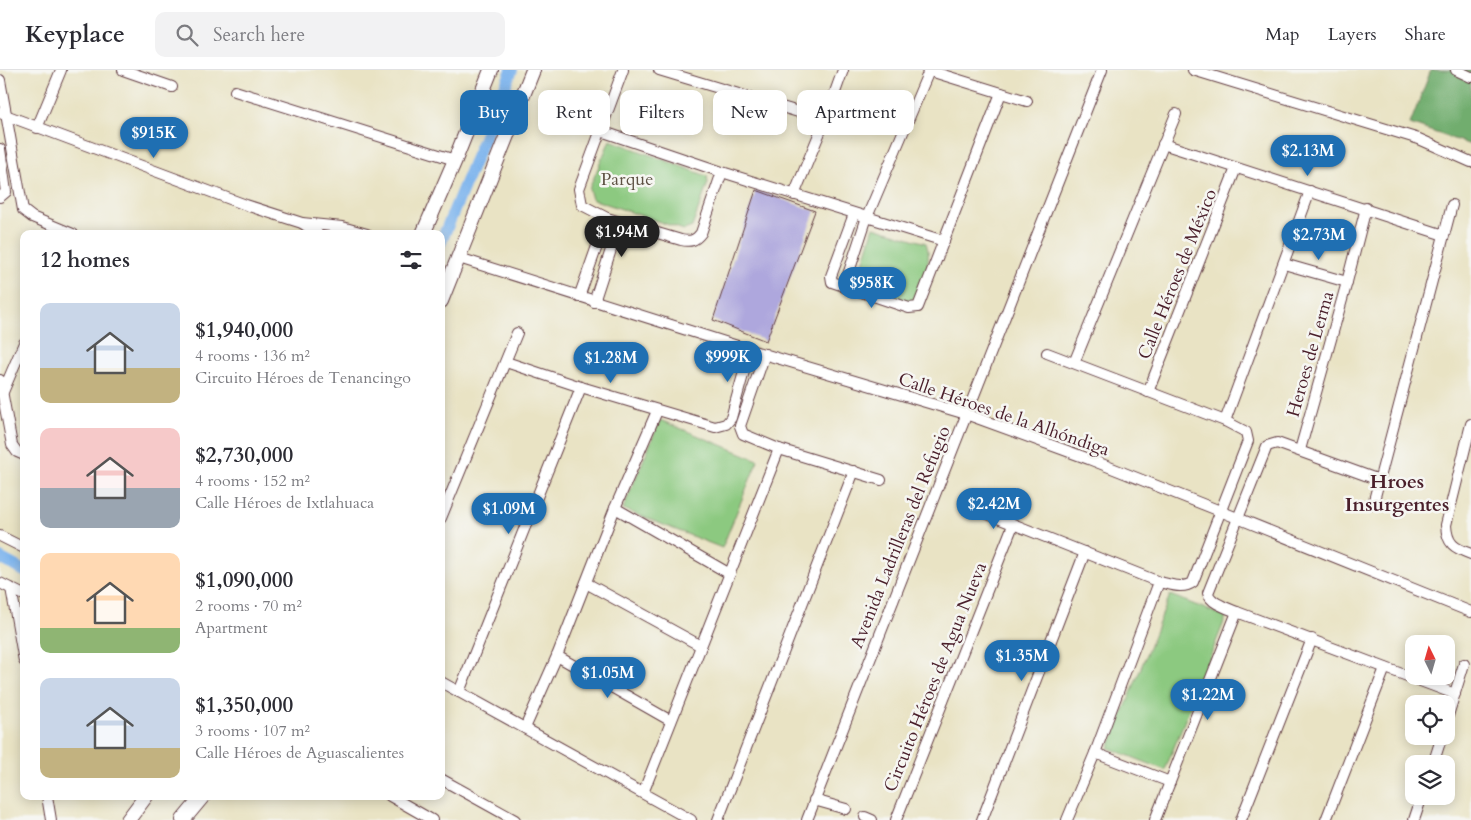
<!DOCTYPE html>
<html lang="en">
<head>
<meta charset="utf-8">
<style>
  :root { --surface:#fff; --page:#f2f2f3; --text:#2b2b33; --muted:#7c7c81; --line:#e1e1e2; --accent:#1f6fb2 }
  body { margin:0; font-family:Cardo,serif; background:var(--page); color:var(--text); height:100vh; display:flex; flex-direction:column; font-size:19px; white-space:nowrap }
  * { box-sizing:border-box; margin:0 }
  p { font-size:16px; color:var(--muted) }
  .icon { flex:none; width:28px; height:28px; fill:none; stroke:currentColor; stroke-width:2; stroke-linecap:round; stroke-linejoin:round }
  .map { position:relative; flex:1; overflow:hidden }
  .details { position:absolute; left:20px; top:160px; width:425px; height:570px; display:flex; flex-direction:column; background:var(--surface); border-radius:10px; box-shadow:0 2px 12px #0003 }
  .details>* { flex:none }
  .guide { position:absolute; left:460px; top:20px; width:475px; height:45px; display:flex; gap:10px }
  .needle { width:32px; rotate:355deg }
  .controls { position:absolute; left:1405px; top:565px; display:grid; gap:10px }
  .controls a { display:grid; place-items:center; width:50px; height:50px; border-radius:10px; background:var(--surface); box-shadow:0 2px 12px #0003; font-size:25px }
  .price { position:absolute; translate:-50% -42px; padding:0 11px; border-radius:18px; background:var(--accent); color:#fff; font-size:16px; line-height:32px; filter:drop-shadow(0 1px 2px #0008) }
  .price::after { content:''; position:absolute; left:50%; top:30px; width:15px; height:11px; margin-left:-8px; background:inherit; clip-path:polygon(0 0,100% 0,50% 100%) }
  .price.selected { background:#222; color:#fff }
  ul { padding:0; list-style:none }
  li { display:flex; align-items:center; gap:15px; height:125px; padding:0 20px }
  li span { display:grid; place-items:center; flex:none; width:140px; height:100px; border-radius:10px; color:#555 }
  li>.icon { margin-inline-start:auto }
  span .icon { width:60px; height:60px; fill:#fffc; stroke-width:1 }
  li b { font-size:21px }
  h2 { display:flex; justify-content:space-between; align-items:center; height:60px; padding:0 20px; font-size:21px }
  .tag { padding:0 18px; border-radius:10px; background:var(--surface); box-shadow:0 2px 12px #0003; font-size:18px; line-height:45px }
  .tag.selected { background:var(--accent); color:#fff }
  header { display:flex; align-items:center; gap:30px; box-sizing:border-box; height:70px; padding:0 25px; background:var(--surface); border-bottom:1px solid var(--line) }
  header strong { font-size:24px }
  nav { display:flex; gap:28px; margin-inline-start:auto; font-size:18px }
  .search { width:350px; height:45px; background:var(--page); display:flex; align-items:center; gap:12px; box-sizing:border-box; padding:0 18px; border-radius:10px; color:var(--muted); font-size:19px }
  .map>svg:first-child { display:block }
  .green { fill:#8cc980; stroke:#6b7456 }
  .forest { fill:#71ad6e; stroke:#5e664c }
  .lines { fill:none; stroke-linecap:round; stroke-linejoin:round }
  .canal { stroke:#7db4ed; stroke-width:12 }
  .building { fill:#aea7dd }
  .street-casing { stroke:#623c42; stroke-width:12 }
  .secondary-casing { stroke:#623c42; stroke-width:16 }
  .street { stroke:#fff; stroke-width:10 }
  .secondary { stroke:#fff; stroke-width:14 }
  .labels { text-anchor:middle; stroke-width:5; stroke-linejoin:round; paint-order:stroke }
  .park-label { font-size:18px; fill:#5e5244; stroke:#f6f6f2 }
  .street-label { font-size:18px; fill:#4a1f2b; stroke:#f6f6f2 }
  .quarter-label { font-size:20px; font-weight:bold; fill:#4a1f2b; stroke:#f6f6f2 }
</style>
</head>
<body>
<header>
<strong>Keyplace</strong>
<div class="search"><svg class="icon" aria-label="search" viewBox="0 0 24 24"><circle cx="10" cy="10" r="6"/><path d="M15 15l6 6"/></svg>Search here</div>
<nav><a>Map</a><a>Layers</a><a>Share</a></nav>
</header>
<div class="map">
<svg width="1471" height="750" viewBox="0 0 1471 750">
  <rect width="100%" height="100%" fill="#f6f6f2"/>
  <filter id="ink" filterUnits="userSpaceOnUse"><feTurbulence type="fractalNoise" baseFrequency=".02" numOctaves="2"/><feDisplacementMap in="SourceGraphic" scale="10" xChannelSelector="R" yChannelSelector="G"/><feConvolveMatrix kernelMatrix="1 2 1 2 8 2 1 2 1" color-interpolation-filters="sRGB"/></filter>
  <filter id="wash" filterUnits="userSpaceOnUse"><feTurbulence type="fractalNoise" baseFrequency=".0096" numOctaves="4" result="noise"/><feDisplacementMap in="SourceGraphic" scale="20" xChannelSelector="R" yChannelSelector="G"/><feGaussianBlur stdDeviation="1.12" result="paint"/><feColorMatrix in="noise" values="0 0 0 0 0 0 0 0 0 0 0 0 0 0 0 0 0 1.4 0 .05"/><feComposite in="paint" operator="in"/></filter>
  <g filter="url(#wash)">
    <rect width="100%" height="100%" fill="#e9e3c4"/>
    <!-- green -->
    <g class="green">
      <polygon points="610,70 707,106 708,113 692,157 684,160 592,129 589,119"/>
      <path d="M874,157L926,173C933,192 923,218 912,235L866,220L857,213Z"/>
      <polygon points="660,350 758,390 722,478 623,439"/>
      <polygon points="1170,525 1226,547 1165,700 1109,678"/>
    </g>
    <!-- forest -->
    <polygon class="forest" points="1431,0 1471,0 1471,75 1410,54"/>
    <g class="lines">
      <!-- canal -->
      <g class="canal">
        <polyline points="441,172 512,0"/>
        <polyline points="0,488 24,501"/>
      </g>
    </g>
    <g id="blocks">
      <!-- building -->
      <polygon class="building" points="756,120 815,141 766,271 713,250"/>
    </g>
  </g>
  <g filter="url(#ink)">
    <use href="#blocks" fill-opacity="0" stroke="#623c42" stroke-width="1"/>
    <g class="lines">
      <defs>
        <g id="street">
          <polyline points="123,0 172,17"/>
          <path d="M623,0L579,119L582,135L607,148L681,170C690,172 695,171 701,163L722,102"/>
          <polyline points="659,0 825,50"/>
          <polyline points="927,0 1027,31"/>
          <polyline points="1193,0 1419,69 1471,92"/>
          <polyline points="1456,0 1471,7"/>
          <polyline points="0,10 23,140 32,147 73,164"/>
          <polyline points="235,21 455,90"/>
          <polyline points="0,43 246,135 302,153 342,157 367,164"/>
          <polyline points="37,58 61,0"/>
          <polyline points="601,61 722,102 944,171"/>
          <polyline points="1163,74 1444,165"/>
          <polyline points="0,79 6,122 0,127"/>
          <polyline points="794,125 825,50 843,0"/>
          <polyline points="854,144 831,206 832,212 909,238 918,237 1001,23"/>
          <polyline points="302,153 318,164"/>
          <polyline points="459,188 750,280 966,344 1089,389 1220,441 1471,542"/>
          <polyline points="1284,194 1347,212"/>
          <polyline points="844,217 867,147 929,1"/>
          <polyline points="579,227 607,148"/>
          <polyline points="594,232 620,152"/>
          <polyline points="765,284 740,356 743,364 779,379 881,410"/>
          <polyline points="506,292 581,317 715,357 726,354 731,348 750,280"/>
          <polyline points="1074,293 1176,44"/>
          <polyline points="0,310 12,375 17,382 24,385"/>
          <polyline points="3,322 24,273"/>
          <polyline points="1148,322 1236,98"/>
          <polyline points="1225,351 1310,121"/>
          <path d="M1471,354L1446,455C1447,474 1454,478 1471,484"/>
          <polyline points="1300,380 1347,212 1366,138"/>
          <path d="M1379,410L1277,373L1267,376L1208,523C1210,533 1227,538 1237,542L1455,624"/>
          <polyline points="1373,434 1452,135"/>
          <polyline points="615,438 730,504"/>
          <path d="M985,443L1159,512C1170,514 1183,520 1193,512L1248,371L1246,362L1225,351L1047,283"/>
          <polyline points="441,448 517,263"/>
          <polyline points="0,466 24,478"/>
          <polyline points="0,513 24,525"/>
          <polyline points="586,513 701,576"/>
          <polyline points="11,518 24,591"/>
          <polyline points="557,586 671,651"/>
          <polyline points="441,612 691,750"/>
          <polyline points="459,622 581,317"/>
          <polyline points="1446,652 1464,594"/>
          <polyline points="525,658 557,586 615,438 657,341"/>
          <polyline points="1095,683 1170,712"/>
          <polyline points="1433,694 1442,666"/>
          <polyline points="441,709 515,750"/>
          <polyline points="643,723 779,379"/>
          <polyline points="47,726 51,750"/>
          <polyline points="390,726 432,750"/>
          <polyline points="814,730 846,739"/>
          <polyline points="865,747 872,750"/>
          <polyline points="718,750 854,401"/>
          <polyline points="807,750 1102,0"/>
          <polyline points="896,750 1013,455"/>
          <polyline points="982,750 1085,482"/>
          <polyline points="1067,750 1095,683 1159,512"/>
          <polyline points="1155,750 1237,542"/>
          <polyline points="1241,750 1312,569"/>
          <polyline points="1326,750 1385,598"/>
          <polyline points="1414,750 1422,726"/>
        </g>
        <g id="secondary">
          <polyline points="423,164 455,90 491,0"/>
          <polyline points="441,231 533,0"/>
          <polyline points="128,750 146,726"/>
          <polyline points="183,750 203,726"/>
        </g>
      </defs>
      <!-- street casing -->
      <use href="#street" class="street-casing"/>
      <!-- secondary casing -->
      <use href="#secondary" class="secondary-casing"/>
      <!-- street -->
      <use href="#street" class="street"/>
      <!-- secondary -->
      <use href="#secondary" class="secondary"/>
    </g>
  </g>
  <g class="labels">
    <!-- park labels -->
    <g class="park-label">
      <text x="627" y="115">Parque</text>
    </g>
    <!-- street labels -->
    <g class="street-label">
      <text transform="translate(1177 204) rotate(-68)" y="6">Calle Héroes de México</text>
      <text transform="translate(1310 284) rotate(-74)" y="6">Heroes de Lerma</text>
      <text transform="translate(1004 344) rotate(19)" y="6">Calle Héroes de la Alhóndiga</text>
      <text transform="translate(900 467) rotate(-68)" y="6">Avenida Ladrilleras del Refugio</text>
      <text transform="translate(935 607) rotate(-68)" y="6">Circuito Héroes de Agua Nueva</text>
    </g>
    <!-- quarter labels -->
    <g class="quarter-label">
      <text x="1397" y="418">Hroes<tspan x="1397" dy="23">Insurgentes</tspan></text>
    </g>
  </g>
</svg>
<div class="controls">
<a><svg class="needle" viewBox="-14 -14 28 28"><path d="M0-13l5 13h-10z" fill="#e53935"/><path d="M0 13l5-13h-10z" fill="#7c7c81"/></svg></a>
<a><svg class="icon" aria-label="locate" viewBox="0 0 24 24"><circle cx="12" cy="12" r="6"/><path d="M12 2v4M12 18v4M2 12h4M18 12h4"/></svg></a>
<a><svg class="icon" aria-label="layers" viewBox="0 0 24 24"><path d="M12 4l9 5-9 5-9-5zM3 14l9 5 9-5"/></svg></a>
</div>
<b class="price" style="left:154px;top:89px">$915K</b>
<b class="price" style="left:1308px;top:107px">$2.13M</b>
<b class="price selected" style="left:622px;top:188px">$1.94M</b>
<b class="price" style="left:1319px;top:191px">$2.73M</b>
<b class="price" style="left:872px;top:239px">$958K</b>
<b class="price" style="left:728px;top:313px">$999K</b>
<b class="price" style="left:611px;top:314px">$1.28M</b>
<b class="price" style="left:994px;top:460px">$2.42M</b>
<b class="price" style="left:509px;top:465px">$1.09M</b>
<b class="price" style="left:1022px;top:612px">$1.35M</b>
<b class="price" style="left:608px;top:629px">$1.05M</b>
<b class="price" style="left:1208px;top:651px">$1.22M</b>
<div class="guide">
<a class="tag selected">Buy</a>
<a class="tag">Rent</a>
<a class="tag">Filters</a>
<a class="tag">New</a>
<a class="tag">Apartment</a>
</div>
<section class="details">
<h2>12 homes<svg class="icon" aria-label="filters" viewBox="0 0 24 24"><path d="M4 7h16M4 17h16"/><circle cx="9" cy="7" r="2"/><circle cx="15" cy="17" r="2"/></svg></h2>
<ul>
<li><span style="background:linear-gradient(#c9d6e8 65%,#c2b280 0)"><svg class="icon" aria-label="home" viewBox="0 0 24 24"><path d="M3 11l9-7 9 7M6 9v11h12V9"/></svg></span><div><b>$1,940,000</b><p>4 rooms · 136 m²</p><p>Circuito Héroes de Tenancingo</p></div></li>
<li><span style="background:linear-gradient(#f6c9c9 60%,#9aa5b1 0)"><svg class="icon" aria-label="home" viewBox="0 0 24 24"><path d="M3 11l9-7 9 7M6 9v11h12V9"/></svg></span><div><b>$2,730,000</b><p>4 rooms · 152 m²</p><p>Calle Héroes de Ixtlahuaca</p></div></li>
<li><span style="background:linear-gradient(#ffd9b3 75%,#8fb573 0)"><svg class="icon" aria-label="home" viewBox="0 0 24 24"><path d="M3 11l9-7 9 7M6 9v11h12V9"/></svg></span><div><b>$1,090,000</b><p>2 rooms · 70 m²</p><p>Apartment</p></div></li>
<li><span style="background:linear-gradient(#c9d6e8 70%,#c2b280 0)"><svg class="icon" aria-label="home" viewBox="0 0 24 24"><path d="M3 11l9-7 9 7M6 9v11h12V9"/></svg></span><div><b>$1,350,000</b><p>3 rooms · 107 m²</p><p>Calle Héroes de Aguascalientes</p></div></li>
</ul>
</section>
</div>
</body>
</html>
